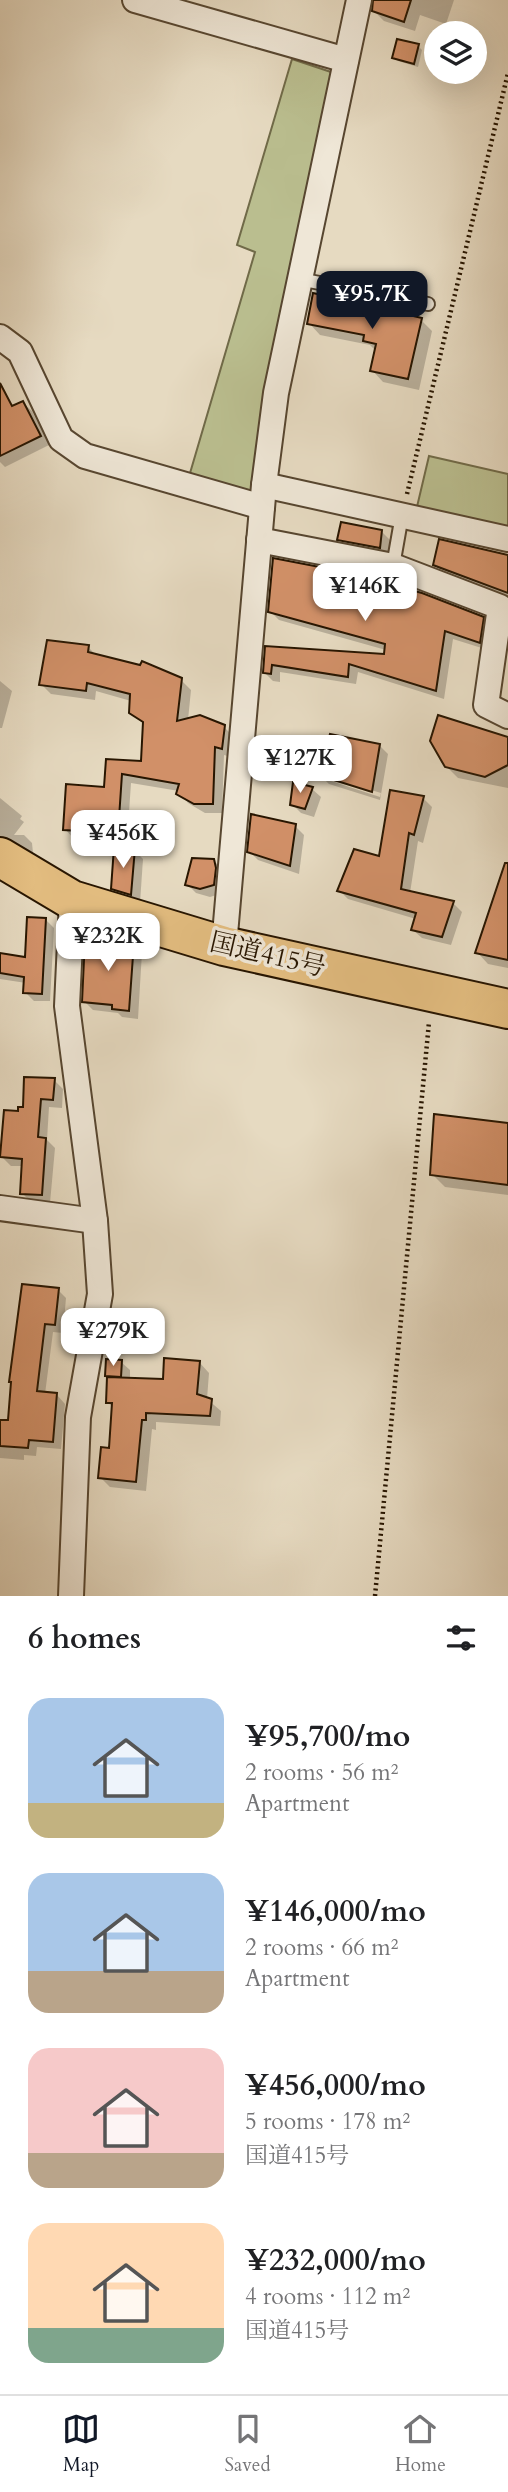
<!DOCTYPE html>
<html lang="en">
<head>
<meta charset="utf-8">
<style>
  :root { --surface:#fff; --page:#f2f2f2; --text:#202124; --muted:#757577; --line:#e0e0e0; --accent:#111827 }
  body { margin:0; font-family:Cardo,"Noto Serif JP",serif; background:var(--page); color:var(--text); height:100vh; display:flex; flex-direction:column; font-size:26px; white-space:nowrap }
  * { box-sizing:border-box; margin:0 }
  p { font-size:23px; color:var(--muted) }
  .icon { flex:none; width:38px; height:38px; fill:none; stroke:currentColor; stroke-width:2; stroke-linecap:round; stroke-linejoin:round }
  .map { position:relative; height:1596px; overflow:hidden }
  .sheet { display:flex; flex-direction:column; background:var(--surface); flex:1 }
  .sheet>* { flex:none }
  .buttons { position:absolute; left:424px; top:21px; display:grid; gap:14px }
  .buttons a { display:grid; place-items:center; width:63px; height:63px; border-radius:50%; background:var(--surface); box-shadow:0 7px 28px #0002; font-size:35px }
  .price { position:absolute; translate:-50% -60px; padding:0 16px; border-radius:14px; background:#fff; color:#222; font-size:23px; line-height:46px; filter:drop-shadow(0 2px 4px #0008) }
  .price::after { content:''; position:absolute; left:50%; top:42px; width:21px; height:16px; margin-left:-10px; background:inherit; clip-path:polygon(0 0,100% 0,50% 100%) }
  .price.current { background:var(--accent); color:#fff }
  ul { padding:0; list-style:none }
  li { display:flex; align-items:center; gap:21px; height:175px; padding:0 28px }
  li span { display:grid; place-items:center; flex:none; width:196px; height:140px; border-radius:21px; color:#555 }
  li>.icon { margin-inline-start:auto }
  span .icon { width:84px; height:84px; fill:#fffc; stroke-width:1 }
  li b { font-size:30px }
  h2 { display:flex; justify-content:space-between; align-items:center; height:84px; padding:0 28px; font-size:30px }
  .menu { display:flex; justify-content:space-around; align-items:center; height:98px; border-top:2px solid var(--line); background:var(--surface); font-size:19px; color:var(--muted) }
  .menu a { display:grid; justify-items:center; gap:4px }
  .menu .current { color:var(--accent) }
  .map>svg:first-child { display:block }
  .green { fill:#babe8f; stroke:#706a48; stroke-width:2 }
  .shadow { fill:#0003; fill-rule:evenodd }
  .building { fill:#d19068; stroke:#271500; stroke-width:2 }
  .lines { fill:none; stroke-linecap:round; stroke-linejoin:round }
  .service-casing { stroke:#574630; stroke-width:16 }
  .minor-casing { stroke:#574630; stroke-width:28 }
  .trunk-casing { stroke:#271500; stroke-width:42 }
  .path { stroke:#271500; stroke-width:4.5; stroke-dasharray:2 3.5; stroke-linecap:butt }
  .service { stroke:#efe7d7; stroke-width:12 }
  .minor { stroke:#efe7d7; stroke-width:24 }
  .trunk { stroke:#e3bd80; stroke-width:38 }
  .labels { text-anchor:middle; stroke-width:7; stroke-linejoin:round; paint-order:stroke }
  .street-label { font-size:26px; fill:#271500; stroke:#efe7d7 }
</style>
</head>
<body>
<div class="map">
<svg width="508" height="1596" viewBox="0 0 508 1596">
  <rect width="100%" height="100%" fill="#e6dac1"/>
  <filter id="stains"><feTurbulence type="fractalNoise" baseFrequency=".00286" numOctaves="4"/><feColorMatrix values="0 0 0 0 .2 0 0 0 0 .09 0 0 0 0 .02 0 0 0 .5 -.17"/></filter>
  <radialGradient id="worn" r=".72"><stop offset=".6" stop-color="#630" stop-opacity="0"/><stop offset="1" stop-color="#630" stop-opacity=".3"/></radialGradient>
  <!-- green -->
  <g class="green">
    <polygon points="292,59 334,73 256,495 188,480 255,252 237,245"/>
    <polygon points="429,456 508,474 508,532 416,511"/>
  </g>
  <!-- shadow -->
  <g class="shadow">
    <polygon points="375,0 454,0 446,24 420,15 415,31 384,21 374,11"/>
    <polygon points="418,46 422,50 418,67 398,61 394,57"/>
    <polygon points="421,320 432,331 419,390 383,382 372,370 376,351 370,345 320,335 309,323"/>
    <polygon points="23,403 32,411 49,445 5,467 0,462 0,417"/>
    <polygon points="381,531 390,540 388,556 348,548 339,539"/>
    <polygon points="508,557 508,597 444,574 435,565"/>
    <polygon points="376,580 381,584 483,618 492,627 488,650 453,639 444,699 358,672 356,684 280,672 280,682 273,681 264,672 267,648 385,656 386,650 279,620 270,611"/>
    <polygon points="88,647 97,656 181,680 191,690 188,720 224,727 234,737 231,757 224,755 222,813 205,813 188,803 179,791 131,783 127,842 74,839 65,829 106,789 107,761 143,763 144,724 131,712 131,701 96,691 95,700 51,694 41,684"/>
    <polygon points="0,681 12,691 2,728 0,728"/>
    <polygon points="508,737 508,788 458,778 446,766"/>
    <path d="M379,745L388,754L380,800L329,784L320,775ZM328,777L381,793L380,797L328,780Z"/>
    <polygon points="295,784 312,789 321,797 314,817 301,813 292,804"/>
    <polygon points="0,798 22,816 20,819 24,822 14,835 24,835 32,843 33,853 11,843 0,844"/>
    <polygon points="423,798 432,807 423,843 418,841 410,893 453,903 462,912 451,945 422,938 413,930 416,919 348,899 339,890 381,859"/>
    <polygon points="295,826 304,835 299,874 258,860 249,851"/>
    <polygon points="134,850 143,859 140,903 121,897 112,888"/>
    <polygon points="213,860 222,869 223,893 210,897 196,893 187,884"/>
    <polygon points="508,896 508,968 488,964 477,952"/>
    <polygon points="45,919 54,928 50,1001 34,1001 25,992 26,983 0,979 0,955 27,959"/>
    <polygon points="133,943 142,952 138,1019 122,1017 118,1013 93,1010 84,1001"/>
    <polygon points="54,1080 63,1089 62,1108 49,1107 47,1140 55,1148 50,1203 31,1202 22,1193 24,1166 11,1166 2,1157 20,1113"/>
    <polygon points="508,1125 508,1195 445,1187 432,1174"/>
    <polygon points="58,1290 66,1298 63,1333 53,1332 45,1394 57,1395 65,1404 61,1449 37,1447 36,1456 24,1455 24,1460 0,1458 0,1422 10,1422 13,1383"/>
    <polygon points="121,1362 130,1370 130,1380 164,1381 199,1362 209,1373 207,1399 221,1411 220,1426 156,1422 156,1430 152,1429 146,1491 110,1487 100,1477 111,1450 114,1408 107,1402 109,1378 106,1375"/>
  </g>
  <!-- building -->
  <g class="building">
    <polygon points="373,0 411,0 404,22 372,11"/>
    <polygon points="397,39 419,44 414,64 392,58"/>
    <polygon points="313,293 422,318 408,379 370,371 376,344 363,341 364,335 307,324"/>
    <polygon points="0,383 12,406 23,401 41,436 0,456"/>
    <polygon points="341,522 382,530 380,548 337,540"/>
    <polygon points="439,539 508,555 508,593 433,565"/>
    <polygon points="273,558 377,578 377,581 422,593 484,617 480,643 445,631 436,691 349,664 348,677 272,665 271,674 263,673 265,646 384,654 385,644 268,612"/>
    <polygon points="47,640 89,645 88,652 140,665 142,661 182,678 177,721 200,715 225,725 222,749 215,747 213,804 194,804 176,794 179,784 122,774 118,833 63,830 66,784 104,787 106,759 141,761 143,722 129,713 130,694 87,683 86,691 39,685"/>
    <polygon points="438,715 508,737 508,765 485,777 445,767 430,741"/>
    <polygon points="330,734 380,744 372,792 318,775"/>
    <polygon points="293,782 313,787 305,809 290,805"/>
    <polygon points="390,790 424,796 414,835 409,833 401,889 454,901 442,937 411,930 416,913 337,891 354,849 379,856"/>
    <polygon points="251,814 296,824 290,866 247,852"/>
    <polygon points="114,847 135,848 131,895 111,889"/>
    <polygon points="192,858 214,859 216,868 214,885 200,889 185,885"/>
    <polygon points="505,863 508,863 508,960 475,953"/>
    <polygon points="27,917 46,918 42,994 23,993 24,977 0,973 0,953 25,957"/>
    <polygon points="85,938 134,942 129,1011 112,1009 112,1005 82,1002"/>
    <polygon points="24,1077 55,1078 53,1100 41,1099 38,1137 46,1138 42,1195 20,1194 22,1159 0,1157 4,1110 18,1111 18,1107 23,1107"/>
    <polygon points="434,1114 508,1123 508,1185 430,1175"/>
    <polygon points="22,1284 59,1288 55,1325 45,1324 37,1391 57,1393 53,1442 29,1440 28,1448 0,1446 0,1420 8,1420 11,1382 9,1382"/>
    <polygon points="164,1358 200,1361 197,1394 212,1399 210,1416 146,1413 146,1420 142,1420 136,1482 98,1478 101,1447 109,1448 112,1403 106,1403 107,1377 163,1379"/>
    <polygon points="106,1359 122,1360 121,1377 105,1376"/>
  </g>
  <g class="lines">
    <defs>
      <g id="service">
        <polyline points="299,279 428,304"/>
        <polyline points="393,566 402,515"/>
      </g>
      <g id="minor">
        <polyline points="135,0 346,60"/>
        <polyline points="0,337 20,352 61,439 85,456 262,507"/>
        <polyline points="264,485 508,539"/>
        <polyline points="259,540 393,566 500,607 486,705 508,716"/>
        <polyline points="224,946 264,485 276,393 359,0"/>
        <polyline points="0,1208 95,1221"/>
        <polyline points="71,1596 78,1417 100,1294 95,1221 67,1006 72,900"/>
      </g>
      <polyline id="trunk" points="0,857 72,900 224,946 508,1009"/>
    </defs>
    <!-- service casing -->
    <use href="#service" class="service-casing"/>
    <!-- minor casing -->
    <use href="#minor" class="minor-casing"/>
    <!-- trunk casing -->
    <use href="#trunk" class="trunk-casing"/>
    <!-- path -->
    <g class="path">
      <polyline points="407,494 508,73"/>
      <polyline points="375,1596 429,1022"/>
    </g>
    <!-- service -->
    <use href="#service" class="service"/>
    <!-- minor -->
    <use href="#minor" class="minor"/>
    <!-- trunk -->
    <use href="#trunk" class="trunk"/>
  </g>
  <g class="labels">
    <!-- street labels -->
    <g class="street-label">
      <text transform="translate(268 954) rotate(13)" y="9">国道415号</text>
    </g>
  </g>
  <rect width="100%" height="100%" filter="url(#stains)"/>
  <rect width="100%" height="100%" fill="url(#worn)"/>
</svg>
<div class="buttons">
<a><svg class="icon" aria-label="layers" viewBox="0 0 24 24"><path d="M12 4l9 5-9 5-9-5zM3 14l9 5 9-5"/></svg></a>
</div>
<b class="price current" style="left:372px;top:331px">¥95.7K</b>
<b class="price" style="left:365px;top:623px">¥146K</b>
<b class="price" style="left:300px;top:795px">¥127K</b>
<b class="price" style="left:123px;top:870px">¥456K</b>
<b class="price" style="left:108px;top:973px">¥232K</b>
<b class="price" style="left:113px;top:1368px">¥279K</b>
</div>
<section class="sheet">
<h2>6 homes<svg class="icon" aria-label="filters" viewBox="0 0 24 24"><path d="M4 7h16M4 17h16"/><circle cx="9" cy="7" r="2"/><circle cx="15" cy="17" r="2"/></svg></h2>
<ul>
<li><span style="background:linear-gradient(#a9c7e8 75%,#c2b280 0)"><svg class="icon" aria-label="home" viewBox="0 0 24 24"><path d="M3 11l9-7 9 7M6 9v11h12V9"/></svg></span><div><b>¥95,700/mo</b><p>2 rooms · 56 m²</p><p>Apartment</p></div></li>
<li><span style="background:linear-gradient(#a9c7e8 70%,#b9a48a 0)"><svg class="icon" aria-label="home" viewBox="0 0 24 24"><path d="M3 11l9-7 9 7M6 9v11h12V9"/></svg></span><div><b>¥146,000/mo</b><p>2 rooms · 66 m²</p><p>Apartment</p></div></li>
<li><span style="background:linear-gradient(#f6c9c9 75%,#b9a48a 0)"><svg class="icon" aria-label="home" viewBox="0 0 24 24"><path d="M3 11l9-7 9 7M6 9v11h12V9"/></svg></span><div><b>¥456,000/mo</b><p>5 rooms · 178 m²</p><p>国道415号</p></div></li>
<li><span style="background:linear-gradient(#ffd9b3 75%,#7fa58c 0)"><svg class="icon" aria-label="home" viewBox="0 0 24 24"><path d="M3 11l9-7 9 7M6 9v11h12V9"/></svg></span><div><b>¥232,000/mo</b><p>4 rooms · 112 m²</p><p>国道415号</p></div></li>
</ul>
</section>
<nav class="menu">
<a class="current"><svg class="icon" aria-label="map" viewBox="0 0 24 24"><path d="M3 6l6-2 6 2 6-2v14l-6 2-6-2-6 2zM9 4v14M15 6v14"/></svg>Map</a>
<a><svg class="icon" aria-label="saved" viewBox="0 0 24 24"><path d="M7 4h10v16l-5-4-5 4z"/></svg>Saved</a>
<a><svg class="icon" aria-label="home" viewBox="0 0 24 24"><path d="M3 11l9-7 9 7M6 9v11h12V9"/></svg>Home</a>
</nav>
</body>
</html>
